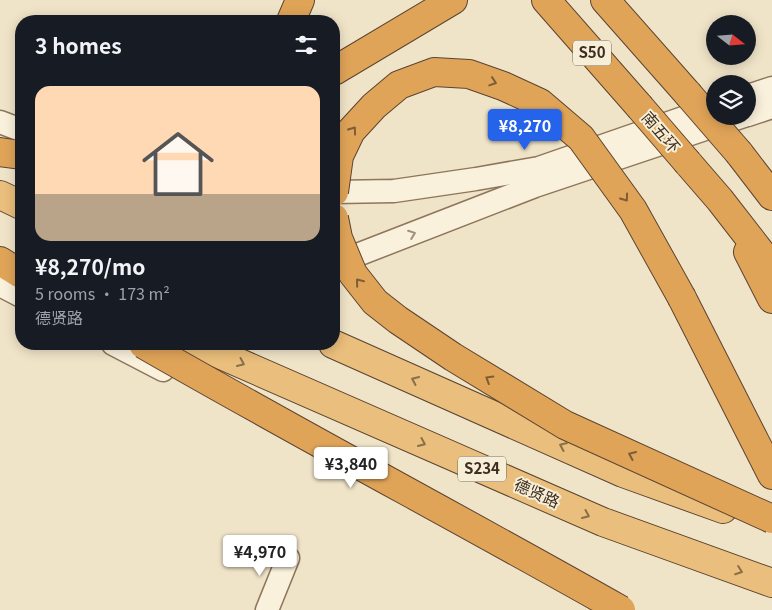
<!DOCTYPE html>
<html lang="en">
<head>
<meta charset="utf-8">
<style>
  :root { --surface:#171b24; --page:#20242c; --text:#f1f3f6; --muted:#9ea1a6; --accent:#2563eb }
  body { margin:0; font-family:Georgia,"Noto Sans SC",serif; background:var(--page); color:var(--text); height:100vh; display:flex; flex-direction:column; font-size:19px; white-space:nowrap }
  * { box-sizing:border-box; margin:0 }
  p { font-size:16px; color:var(--muted) }
  .icon { flex:none; width:28px; height:28px; fill:none; stroke:currentColor; stroke-width:2; stroke-linecap:round; stroke-linejoin:round }
  .map { position:relative; flex:1; overflow:hidden }
  .drawer { position:absolute; left:15px; top:15px; width:325px; height:335px; display:flex; flex-direction:column; background:var(--surface); border-radius:20px; box-shadow:0 2px 12px #0003 }
  .drawer>* { flex:none }
  .needle { width:32px; rotate:107deg }
  .controls { position:absolute; left:706px; top:15px; display:grid; gap:10px }
  .controls a { display:grid; place-items:center; width:50px; height:50px; border-radius:50%; background:var(--surface); box-shadow:0 2px 12px #0003; font-size:25px }
  .price { position:absolute; translate:-50% -42px; padding:0 11px; border-radius:5px; background:#fff; color:#222; font-size:16px; line-height:32px; filter:drop-shadow(0 1px 2px #0008) }
  .price::after { content:''; position:absolute; left:50%; top:30px; width:15px; height:11px; margin-left:-8px; background:inherit; clip-path:polygon(0 0,100% 0,50% 100%) }
  .price.selected { background:var(--accent); color:#fff }
  ul { padding:0; list-style:none }
  li { display:grid; align-content:center; gap:10px; height:265px; padding:0 20px }
  li span { display:grid; place-items:center; height:155px; border-radius:15px; color:#555 }
  li>.icon { margin-inline-start:auto }
  span .icon { width:90px; height:90px; fill:#fffc; stroke-width:1 }
  li b { font-size:21px }
  h2 { display:flex; justify-content:space-between; align-items:center; height:60px; padding:0 20px; font-size:21px }
  .map>svg:first-child { display:block }
  .lines { fill:none; stroke-linecap:round; stroke-linejoin:round }
  .tertiary-casing { stroke:#8d765c; stroke-width:25 }
  .trunk-casing { stroke:#5b4430; stroke-width:30 }
  .motorway-casing { stroke:#5b4430; stroke-width:30 }
  .tertiary { stroke:#faf1dc; stroke-width:22 }
  .trunk { stroke:#eabe7c; stroke-width:28 }
  .motorway { stroke:#e0a458; stroke-width:28 }
  .motorway-bridge-casing { stroke:#5b4430; stroke-width:30; stroke-linecap:butt }
  .motorway-bridge { stroke:#e0a458; stroke-width:28 }
  .oneway { stroke:#7e5d36 }
  .oneway2 { stroke:#9c907e }
  .oneway3 { stroke:#8b6f49 }
  .labels { text-anchor:middle; stroke-width:4; stroke-linejoin:round; paint-order:stroke }
  .shield { fill:#f7eed8; stroke:#756857; stroke-width:1 }
  .shield-label { font-size:15px; font-weight:bold; fill:#3d2e20 }
  .street-label { font-size:16px; fill:#3d2e20; stroke:#f7eed8 }
</style>
</head>
<body>
<div class="map">
<svg width="772" height="610" viewBox="0 0 772 610">
  <rect width="100%" height="100%" fill="#f0e4c8"/>
  <g class="lines">
    <defs>
      <g id="tertiary">
        <polyline points="748,96 772,88"/>
        <polyline points="748,115 772,107"/>
        <polyline points="0,122 21,130"/>
        <polyline points="334,192 394,191 476,179 539,168 715,107"/>
        <polyline points="334,264 535,186 744,116"/>
        <polyline points="0,285 21,296"/>
        <polyline points="113,344 163,370"/>
        <polyline points="149,362 179,344"/>
        <polyline points="267,610 288,558"/>
      </g>
      <g id="trunk">
        <polyline points="0,195 21,205"/>
        <polyline points="196,344 603,522 772,583"/>
        <polyline points="333,344 623,473 723,509"/>
      </g>
      <g id="motorway">
        <polyline points="546,0 639,106"/>
        <polyline points="605,0 688,94"/>
        <polyline points="291,21 300,0"/>
        <polyline points="334,71 453,0"/>
        <polyline points="0,152 21,155"/>
        <polyline points="739,153 772,196"/>
        <polyline points="688,163 720,200 772,267"/>
        <polyline points="748,252 772,299"/>
        <polyline points="0,261 21,274"/>
        <polyline points="682,298 772,475"/>
      </g>
    </defs>
    <!-- tertiary casing -->
    <use href="#tertiary" class="tertiary-casing"/>
    <!-- trunk casing -->
    <use href="#trunk" class="trunk-casing"/>
    <!-- motorway casing -->
    <use href="#motorway" class="motorway-casing"/>
    <!-- tertiary -->
    <use href="#tertiary" class="tertiary"/>
    <!-- trunk -->
    <use href="#trunk" class="trunk"/>
    <!-- motorway -->
    <use href="#motorway" class="motorway"/>
    <defs>
      <g id="motorway-bridge">
        <polyline points="688,94 739,153"/>
        <polyline points="639,106 688,163"/>
        <polyline points="334,192 339,156 351,131 374,106 399,85 434,72 469,74 503,86 540,103 581,138 633,210 682,298"/>
        <polyline points="334,218 338,238 353,274 375,302 398,320 453,357 565,425 772,519"/>
        <path d="M143,344C301,435 462,520 621,610"/>
      </g>
    </defs>
    <!-- motorway-bridge casing -->
    <use href="#motorway-bridge" class="motorway-bridge-casing"/>
    <!-- motorway-bridge -->
    <use href="#motorway-bridge" class="motorway-bridge"/>
  </g>
  <!-- one-way arrows -->
  <defs><path id="oneway-chevron" d="M-2-3.5L2.5 0L-2 3.5" fill="none" stroke-width="1.6" stroke-linecap="round" stroke-linejoin="round" transform="scale(1.25)"/></defs>
  <g class="oneway">
    <use href="#oneway-chevron" transform="translate(493 82) rotate(18)"/>
    <use href="#oneway-chevron" transform="translate(353 130) rotate(-54)"/>
    <use href="#oneway-chevron" transform="translate(625 198) rotate(54)"/>
    <use href="#oneway-chevron" transform="translate(359 282) rotate(-129)"/>
    <use href="#oneway-chevron" transform="translate(489 379) rotate(-149)"/>
    <use href="#oneway-chevron" transform="translate(632 455) rotate(-156)"/>
  </g>
  <use class="oneway2" href="#oneway-chevron" transform="translate(412 234) rotate(-21)"/>
  <g class="oneway3">
    <use href="#oneway-chevron" transform="translate(241 363) rotate(24)"/>
    <use href="#oneway-chevron" transform="translate(415 380) rotate(-156)"/>
    <use href="#oneway-chevron" transform="translate(422 443) rotate(24)"/>
    <use href="#oneway-chevron" transform="translate(563 446) rotate(-156)"/>
    <use href="#oneway-chevron" transform="translate(586 515) rotate(24)"/>
    <use href="#oneway-chevron" transform="translate(739 571) rotate(20)"/>
  </g>
  <g class="labels">
    <!-- shield labels -->
    <g class="shield">
      <rect x="573" y="40.5" width="38" height="25" rx="4"/>
      <rect x="458" y="456.5" width="48" height="25" rx="4"/>
    </g>
    <g class="shield-label">
      <text x="592" y="58">S50</text>
      <text x="482" y="474">S234</text>
    </g>
    <!-- street labels -->
    <g class="street-label">
      <text transform="translate(661 132) rotate(49)" y="6">南五环</text>
      <text transform="translate(537 493) rotate(24)" y="6">德贤路</text>
    </g>
  </g>
</svg>
<div class="controls">
<a><svg class="needle" viewBox="-14 -14 28 28"><path d="M0-13l5 13h-10z" fill="#e53935"/><path d="M0 13l5-13h-10z" fill="#9ea1a6"/></svg></a>
<a><svg class="icon" aria-label="layers" viewBox="0 0 24 24"><path d="M12 4l9 5-9 5-9-5zM3 14l9 5 9-5"/></svg></a>
</div>
<b class="price selected" style="left:525px;top:151px">¥8,270</b>
<b class="price" style="left:351px;top:489px">¥3,840</b>
<b class="price" style="left:260px;top:577px">¥4,970</b>
<section class="drawer">
<h2>3 homes<svg class="icon" aria-label="filters" viewBox="0 0 24 24"><path d="M4 7h16M4 17h16"/><circle cx="9" cy="7" r="2"/><circle cx="15" cy="17" r="2"/></svg></h2>
<ul>
<li><span style="background:linear-gradient(#ffd9b3 70%,#b9a48a 0)"><svg class="icon" aria-label="home" viewBox="0 0 24 24"><path d="M3 11l9-7 9 7M6 9v11h12V9"/></svg></span><div><b>¥8,270/mo</b><p>5 rooms · 173 m²</p><p>德贤路</p></div></li>
</ul>
</section>
</div>
</body>
</html>
